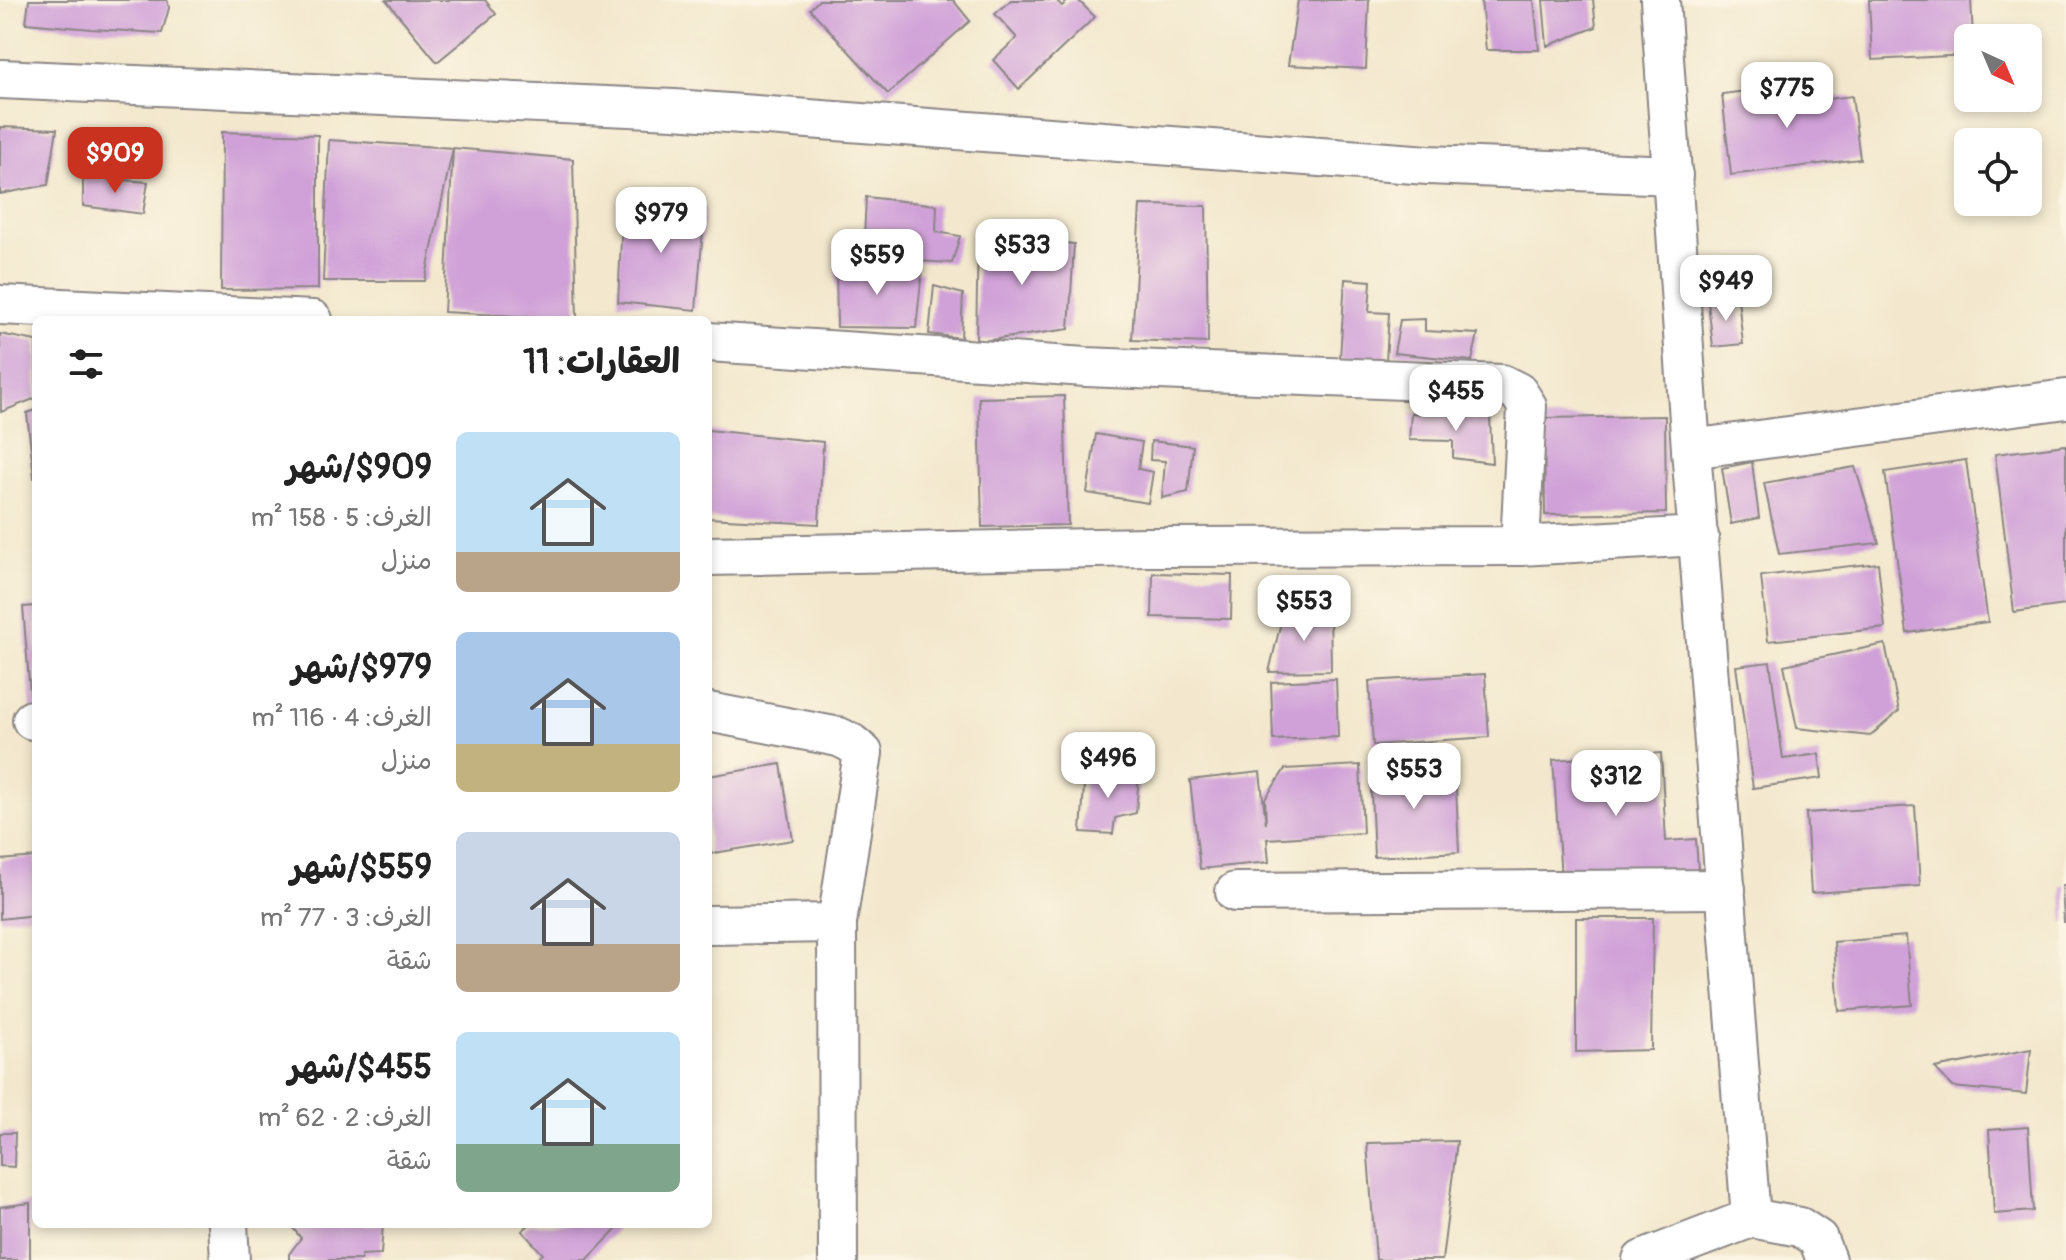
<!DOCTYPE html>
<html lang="ar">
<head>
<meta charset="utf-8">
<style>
  :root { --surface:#fff; --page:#f6f6f6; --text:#222; --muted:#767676; --accent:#c8321e }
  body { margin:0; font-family:Pangolin,"Playpen Sans Arabic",sans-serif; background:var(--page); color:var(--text); direction:rtl; height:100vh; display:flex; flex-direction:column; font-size:30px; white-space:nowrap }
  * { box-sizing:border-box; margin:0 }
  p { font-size:26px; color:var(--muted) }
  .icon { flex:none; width:44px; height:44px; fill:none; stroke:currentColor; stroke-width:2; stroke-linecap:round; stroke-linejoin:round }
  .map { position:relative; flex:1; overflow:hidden; direction:ltr }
  .panel { position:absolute; left:32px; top:316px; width:680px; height:912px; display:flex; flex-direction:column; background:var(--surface); border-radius:12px; box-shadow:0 4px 12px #0003; direction:rtl }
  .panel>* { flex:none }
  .needle { width:52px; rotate:136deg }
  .tools { position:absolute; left:1954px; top:24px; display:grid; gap:16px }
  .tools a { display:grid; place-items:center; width:88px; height:88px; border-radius:12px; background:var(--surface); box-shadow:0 4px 12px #0003; font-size:40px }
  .price { position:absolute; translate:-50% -68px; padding:0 18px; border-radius:16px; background:#fff; color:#222; font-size:26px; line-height:52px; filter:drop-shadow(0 2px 4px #0008) }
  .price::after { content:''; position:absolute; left:50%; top:48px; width:24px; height:18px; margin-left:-12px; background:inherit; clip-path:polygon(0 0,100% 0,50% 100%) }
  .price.selected { background:var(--accent); color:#fff }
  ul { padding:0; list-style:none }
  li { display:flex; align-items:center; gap:24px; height:200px; padding:0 32px }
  li span { display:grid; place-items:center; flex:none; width:224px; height:160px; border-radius:12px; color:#555 }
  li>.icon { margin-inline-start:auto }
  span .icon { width:96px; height:96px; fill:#fffc; stroke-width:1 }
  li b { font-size:34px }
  h2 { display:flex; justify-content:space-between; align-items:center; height:96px; padding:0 32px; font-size:34px }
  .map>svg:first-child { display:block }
  .building { fill:#d0a1d8 }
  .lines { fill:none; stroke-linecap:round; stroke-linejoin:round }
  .street-casing { stroke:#8a8584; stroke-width:42 }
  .street { stroke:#fff; stroke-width:38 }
</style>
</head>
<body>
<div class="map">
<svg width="2066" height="1260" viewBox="0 0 2066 1260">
  <rect width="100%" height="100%" fill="#fcf5e5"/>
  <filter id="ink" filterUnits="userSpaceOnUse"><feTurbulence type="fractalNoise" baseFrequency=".0125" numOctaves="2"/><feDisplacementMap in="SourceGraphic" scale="16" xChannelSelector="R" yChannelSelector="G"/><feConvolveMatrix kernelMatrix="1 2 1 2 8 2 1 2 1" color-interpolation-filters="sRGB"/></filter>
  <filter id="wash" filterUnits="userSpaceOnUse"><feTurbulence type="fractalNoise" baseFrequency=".006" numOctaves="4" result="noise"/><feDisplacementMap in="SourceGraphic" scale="32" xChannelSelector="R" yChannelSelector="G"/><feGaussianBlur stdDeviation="1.8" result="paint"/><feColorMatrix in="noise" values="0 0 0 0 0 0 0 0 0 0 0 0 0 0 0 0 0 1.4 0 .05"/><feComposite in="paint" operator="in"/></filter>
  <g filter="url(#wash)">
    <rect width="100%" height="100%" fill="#f3e8cd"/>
    <g id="blocks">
      <!-- building -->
      <g class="building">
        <polygon points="29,0 167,0 169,8 162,33 91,29 26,23"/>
        <polygon points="386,0 485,0 496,14 437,62"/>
        <polygon points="819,0 953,0 970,21 888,94 810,9"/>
        <polygon points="1011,0 1056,0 1062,6 1069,0 1078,0 1095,17 1019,89 993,60 1017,38 995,14"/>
        <polygon points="1298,0 1369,0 1366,69 1288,65"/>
        <polygon points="1481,0 1534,0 1539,50 1486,50"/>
        <polygon points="1543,0 1593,0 1596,27 1547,46"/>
        <polygon points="1869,0 1971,0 1973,38 1968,38 1968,55 1872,60"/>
        <polygon points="1794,85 1796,103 1852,96 1860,159 1731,175 1722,94"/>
        <polygon points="0,127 57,129 48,185 0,194"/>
        <polygon points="222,132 318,135 318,289 221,290"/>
        <polygon points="329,140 453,148 425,281 323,281"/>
        <polygon points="453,148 573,159 577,319 444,312"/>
        <polygon points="83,177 148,182 143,214 83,206"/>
        <polygon points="866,197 937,205 936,232 960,236 952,263 863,258"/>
        <polygon points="623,200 705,208 696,310 618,302"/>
        <polygon points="1140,205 1206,206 1208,343 1132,340"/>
        <polygon points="978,235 1074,244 1069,329 976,342"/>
        <polygon points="836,263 922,272 916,328 837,327"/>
        <polygon points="1345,279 1371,281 1369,312 1389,313 1386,361 1340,358"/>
        <polygon points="934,286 963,294 961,338 929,334"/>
        <polygon points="1738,298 1743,344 1713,347 1708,302"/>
        <polygon points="1425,319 1425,331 1478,334 1472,361 1394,353 1400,320"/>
        <polygon points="0,334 36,341 36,398 1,412"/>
        <polygon points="1064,396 1068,525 982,527 979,398"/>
        <polygon points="36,410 36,478 34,478 27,413"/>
        <polygon points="1411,413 1490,415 1492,463 1453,458 1453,441 1409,440"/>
        <polygon points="1665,416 1666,513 1545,515 1544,418"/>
        <polygon points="708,430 823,442 819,524 708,518"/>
        <polygon points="1096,434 1142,442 1138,469 1153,472 1148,503 1087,493"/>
        <polygon points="1151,441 1193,446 1188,492 1162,498 1165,461 1150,460"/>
        <polygon points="2066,445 2066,605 2014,612 1995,454"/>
        <polygon points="1966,460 1988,622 1907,633 1885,472"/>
        <polygon points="1752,462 1759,518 1731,524 1722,468"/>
        <polygon points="1855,467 1879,543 1779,554 1764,483"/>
        <polygon points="1878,563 1885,628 1768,641 1761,576"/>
        <polygon points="1153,573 1232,575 1231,619 1152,617"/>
        <polygon points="1330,604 1331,671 1269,672 1281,622"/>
        <polygon points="36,606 36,719 32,720 23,607"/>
        <polygon points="1885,644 1899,711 1870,736 1797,728 1784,665"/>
        <polygon points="1770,662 1783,759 1819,754 1822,778 1753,788 1736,666"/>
        <polygon points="1485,674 1489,737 1373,745 1369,681"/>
        <polygon points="1336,679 1338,737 1273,740 1271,682"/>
        <polygon points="1661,753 1666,841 1696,839 1698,870 1561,878 1553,760"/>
        <polygon points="781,764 793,840 708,854 708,776"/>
        <polygon points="1360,765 1363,833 1267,839 1269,862 1200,869 1190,780 1260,772 1266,824 1265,799 1285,769"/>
        <polygon points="1455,765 1459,852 1374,857 1370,769"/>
        <polygon points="1085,771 1139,774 1136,813 1115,818 1113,834 1081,832"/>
        <polygon points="1915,806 1920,886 1811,893 1806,813"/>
        <polygon points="36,857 36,915 0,919 0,860"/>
        <polygon points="2062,886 2066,886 2066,922 2064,922"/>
        <polygon points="1576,918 1653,918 1651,1050 1576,1052"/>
        <polygon points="1906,936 1912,1005 1839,1011 1834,942"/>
        <polygon points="2031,1049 2026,1094 1953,1087 1935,1068"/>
        <polygon points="2028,1127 2033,1211 1994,1214 1989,1130"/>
        <polygon points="0,1133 15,1133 14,1167 0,1166"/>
        <polygon points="1457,1141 1442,1260 1376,1260 1367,1143"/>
        <polygon points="30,1203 30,1260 0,1260 0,1207"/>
        <polygon points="295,1224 383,1224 381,1254 361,1255 361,1260 289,1260 289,1254 301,1238 292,1227"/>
        <polygon points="530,1224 609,1224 616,1230 587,1260 535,1260 543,1254 522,1231"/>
      </g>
    </g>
  </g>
  <g filter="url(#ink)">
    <use href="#blocks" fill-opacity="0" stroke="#8a8584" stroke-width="2"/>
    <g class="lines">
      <defs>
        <g id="street">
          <polyline points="1660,0 1691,449 1751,1218"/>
          <polyline points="0,79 674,109 1428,165 1673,175"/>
          <polyline points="0,305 313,320"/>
          <polyline points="708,342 1086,367 1502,384 1518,392 1527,406 1520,546"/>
          <polyline points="1691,449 2066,399"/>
          <polyline points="708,556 1147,547 1520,546 1699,536"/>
          <polyline points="708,712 839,737 851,743 863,753 837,923 838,1260"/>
          <polyline points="32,720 36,720"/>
          <polyline points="1235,892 1726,889"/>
          <polyline points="708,925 837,923"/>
          <polyline points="228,1224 230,1260"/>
          <polyline points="1642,1260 1751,1218 1800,1227 1818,1239 1826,1260"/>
        </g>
      </defs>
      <!-- street casing -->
      <use href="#street" class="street-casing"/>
      <!-- street -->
      <use href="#street" class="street"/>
    </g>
  </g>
</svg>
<div class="tools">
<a><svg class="needle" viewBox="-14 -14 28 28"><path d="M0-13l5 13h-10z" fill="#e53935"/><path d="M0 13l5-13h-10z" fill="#767676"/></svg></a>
<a><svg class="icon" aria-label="locate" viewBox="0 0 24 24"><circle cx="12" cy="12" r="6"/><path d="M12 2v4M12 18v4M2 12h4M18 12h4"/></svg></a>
</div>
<b class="price" style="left:1787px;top:130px">$775</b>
<b class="price selected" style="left:115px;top:195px">$909</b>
<b class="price" style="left:661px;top:255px">$979</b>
<b class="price" style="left:1022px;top:287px">$533</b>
<b class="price" style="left:877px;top:297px">$559</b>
<b class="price" style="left:1726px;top:323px">$949</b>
<b class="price" style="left:1456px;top:433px">$455</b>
<b class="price" style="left:1304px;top:643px">$553</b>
<b class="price" style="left:1108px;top:800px">$496</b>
<b class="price" style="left:1414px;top:811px">$553</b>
<b class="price" style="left:1616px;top:818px">$312</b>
<section class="panel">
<h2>العقارات: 11<svg class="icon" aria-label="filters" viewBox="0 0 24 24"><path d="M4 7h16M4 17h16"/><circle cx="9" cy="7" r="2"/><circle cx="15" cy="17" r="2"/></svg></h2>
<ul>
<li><span style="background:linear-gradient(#bfe0f5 75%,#b9a48a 0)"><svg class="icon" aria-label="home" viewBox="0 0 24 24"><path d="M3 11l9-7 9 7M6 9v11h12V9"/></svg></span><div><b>$909/شهر</b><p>الغرف: 5 · 158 m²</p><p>منزل</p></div></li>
<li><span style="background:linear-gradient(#a9c7e8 70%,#c2b280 0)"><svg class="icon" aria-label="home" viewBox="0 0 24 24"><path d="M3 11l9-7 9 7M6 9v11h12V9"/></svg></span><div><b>$979/شهر</b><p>الغرف: 4 · 116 m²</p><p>منزل</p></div></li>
<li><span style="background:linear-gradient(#c9d6e8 70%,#b9a48a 0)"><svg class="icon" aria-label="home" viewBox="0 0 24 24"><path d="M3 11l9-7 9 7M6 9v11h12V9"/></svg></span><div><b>$559/شهر</b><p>الغرف: 3 · 77 m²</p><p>شقة</p></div></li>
<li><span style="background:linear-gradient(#bfe0f5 70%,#7fa58c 0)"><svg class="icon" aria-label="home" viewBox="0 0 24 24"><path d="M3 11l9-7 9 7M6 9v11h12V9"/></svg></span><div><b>$455/شهر</b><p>الغرف: 2 · 62 m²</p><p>شقة</p></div></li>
</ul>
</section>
</div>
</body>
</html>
